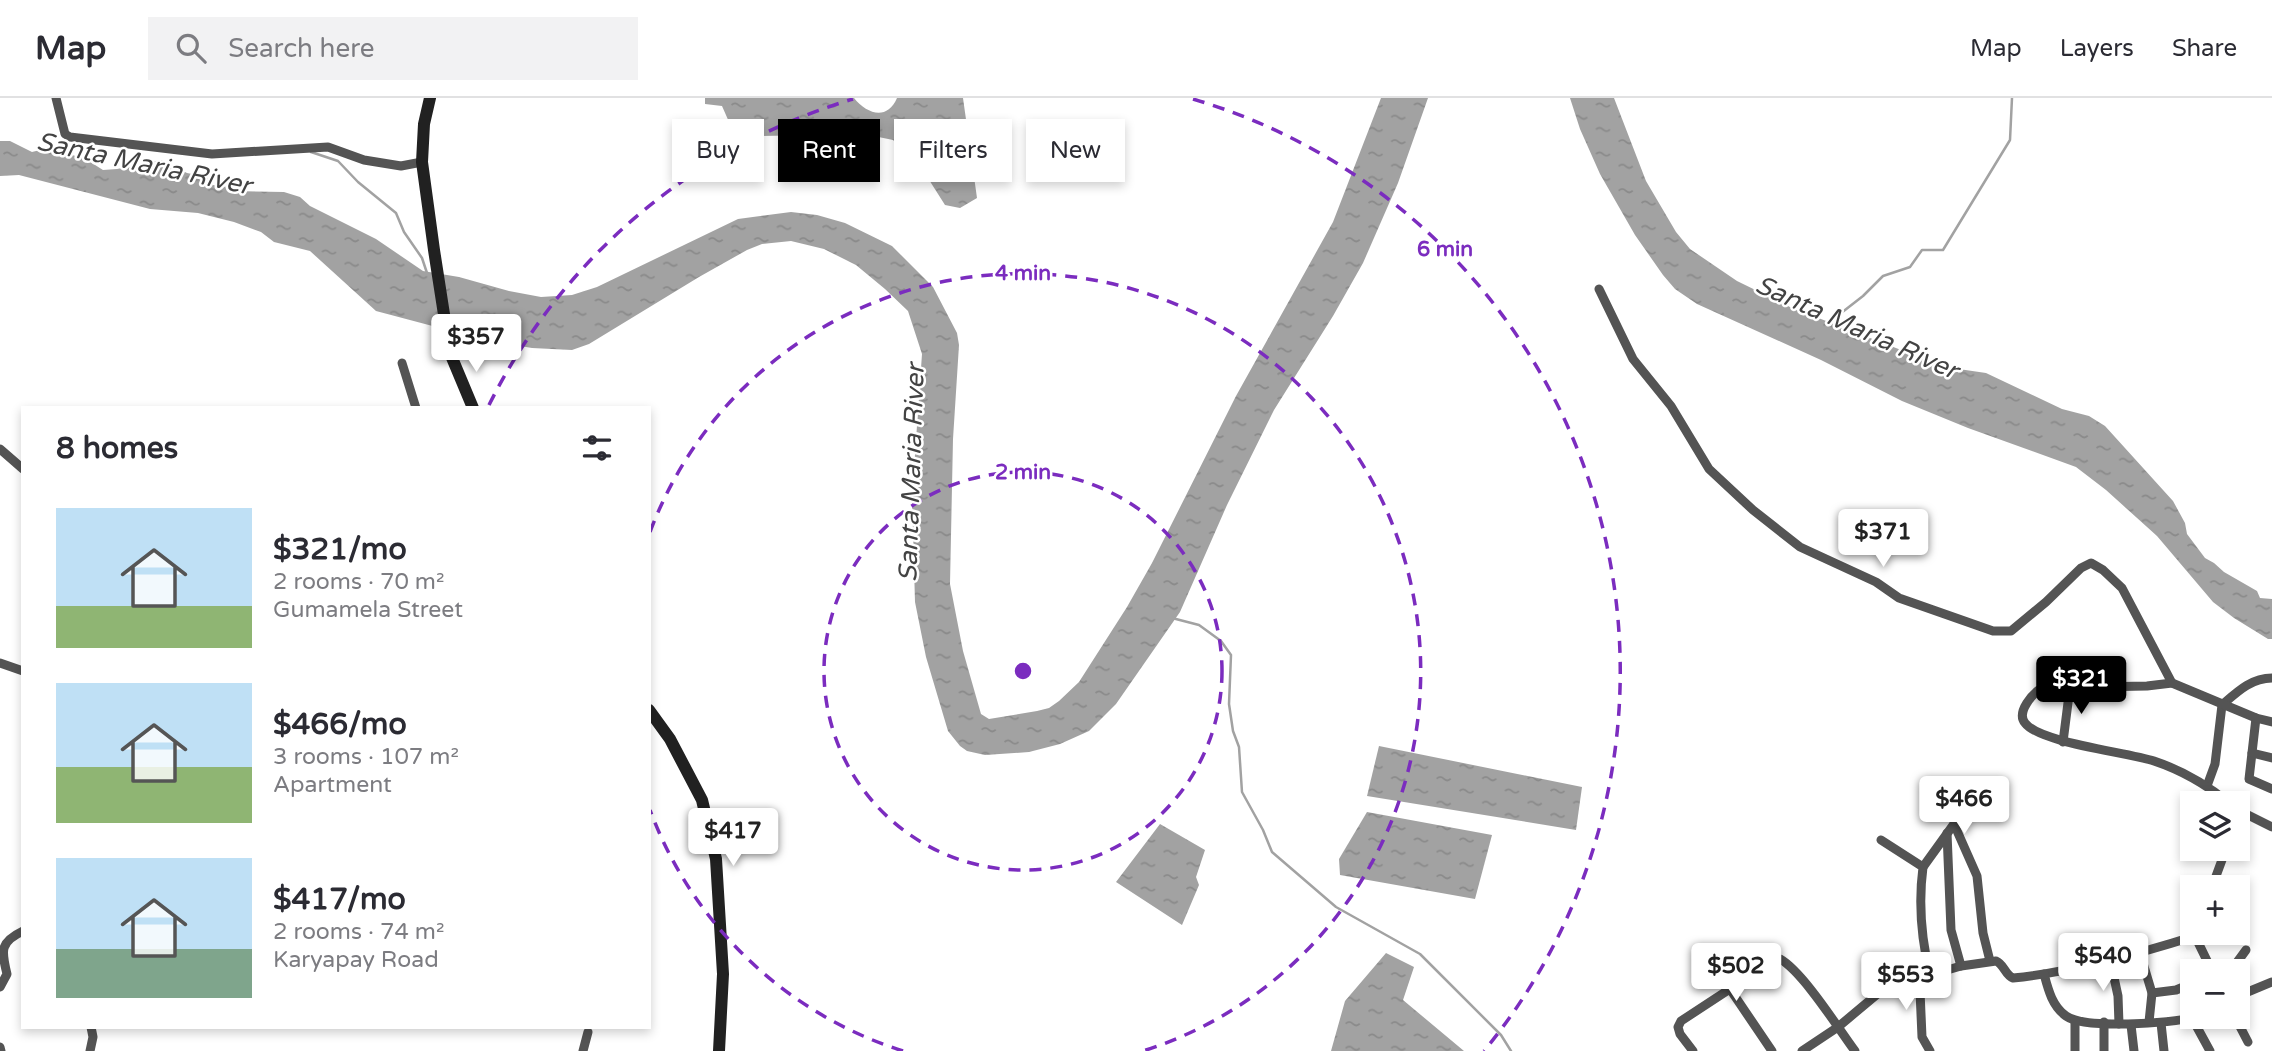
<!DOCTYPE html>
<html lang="en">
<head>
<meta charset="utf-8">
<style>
  :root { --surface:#fff; --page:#f2f2f3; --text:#2b2b33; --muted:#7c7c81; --line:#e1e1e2; --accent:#000 }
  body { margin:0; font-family:"Varela Round",sans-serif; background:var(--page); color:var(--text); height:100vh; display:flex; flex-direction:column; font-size:26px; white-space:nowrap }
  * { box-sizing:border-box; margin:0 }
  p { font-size:23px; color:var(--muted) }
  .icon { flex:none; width:38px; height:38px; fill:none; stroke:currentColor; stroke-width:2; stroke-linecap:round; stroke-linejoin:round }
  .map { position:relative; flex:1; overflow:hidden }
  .details { position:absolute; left:21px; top:308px; width:630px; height:623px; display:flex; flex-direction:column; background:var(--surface); border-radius:0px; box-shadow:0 4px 10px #0003 }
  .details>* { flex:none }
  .top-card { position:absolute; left:672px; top:21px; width:665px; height:63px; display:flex; gap:14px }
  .tools { position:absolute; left:2180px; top:693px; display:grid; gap:14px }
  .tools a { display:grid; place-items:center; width:70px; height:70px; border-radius:0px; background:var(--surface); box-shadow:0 4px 10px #0003; font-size:35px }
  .price { position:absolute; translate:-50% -60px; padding:0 16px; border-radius:7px; background:#fff; color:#222; font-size:23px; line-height:46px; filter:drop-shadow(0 2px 4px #0008) }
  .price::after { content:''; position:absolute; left:50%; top:42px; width:21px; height:16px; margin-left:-10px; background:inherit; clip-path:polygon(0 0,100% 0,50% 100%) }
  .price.active { background:var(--accent); color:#fff }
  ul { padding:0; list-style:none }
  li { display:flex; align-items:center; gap:21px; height:175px; padding:0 35px }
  li span { display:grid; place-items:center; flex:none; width:196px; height:140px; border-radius:0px; color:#555 }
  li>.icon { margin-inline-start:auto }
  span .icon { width:84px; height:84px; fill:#fffc; stroke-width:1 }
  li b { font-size:30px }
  h2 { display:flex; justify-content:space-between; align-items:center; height:84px; padding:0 35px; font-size:30px }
  .tag { padding:0 24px; border-radius:0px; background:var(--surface); box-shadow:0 4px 10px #0003; font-size:24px; line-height:63px }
  .tag.active { background:var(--accent); color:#fff }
  header { display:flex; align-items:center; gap:42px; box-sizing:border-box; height:98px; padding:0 35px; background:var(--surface); border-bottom:2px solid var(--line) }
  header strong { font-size:33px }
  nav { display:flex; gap:38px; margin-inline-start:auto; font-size:24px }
  .search { width:490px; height:63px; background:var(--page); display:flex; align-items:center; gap:18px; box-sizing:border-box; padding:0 24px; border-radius:0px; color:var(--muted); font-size:26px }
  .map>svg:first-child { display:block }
  .water { fill:url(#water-ripples) }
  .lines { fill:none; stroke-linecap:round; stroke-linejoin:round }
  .stream { stroke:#a2a2a2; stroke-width:2.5 }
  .minor { stroke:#545454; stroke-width:9 }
  .secondary { stroke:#212121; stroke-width:12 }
  .ring { fill:none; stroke:#7b2cbf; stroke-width:3.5; stroke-dasharray:12 9 }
  .labels { text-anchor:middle; stroke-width:5; stroke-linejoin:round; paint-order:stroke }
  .water-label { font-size:26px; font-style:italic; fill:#434343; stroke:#fff }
  .centre { fill:#7b2cbf; stroke:#fff; stroke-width:3.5 }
  .ring-label { font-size:21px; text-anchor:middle; font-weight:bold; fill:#7b2cbf; stroke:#fff; stroke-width:5; stroke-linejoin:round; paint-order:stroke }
</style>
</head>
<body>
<header>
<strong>Map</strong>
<div class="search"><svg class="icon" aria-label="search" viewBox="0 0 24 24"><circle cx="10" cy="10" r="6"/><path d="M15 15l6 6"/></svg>Search here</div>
<nav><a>Map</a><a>Layers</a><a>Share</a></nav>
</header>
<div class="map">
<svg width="2272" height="953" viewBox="0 0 2272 953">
  <defs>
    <pattern id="water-ripples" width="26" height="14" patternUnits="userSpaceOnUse" patternTransform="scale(1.75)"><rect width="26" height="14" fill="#a2a2a2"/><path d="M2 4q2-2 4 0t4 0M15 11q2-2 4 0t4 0" fill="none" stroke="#8a8a8a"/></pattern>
  </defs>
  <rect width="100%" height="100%" fill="#fff"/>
  <!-- water -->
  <g class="water">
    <path d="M705,0H854C867,16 887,23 897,0H963L977,100L960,110L945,107L919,66L893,42L864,36L760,38L733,33L722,8L705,6Z"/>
    <polygon points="1381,0 1428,0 1398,85 1363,165 1333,218 1274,312 1227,407 1180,514 1116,606 1089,633 1060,646 1029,654 985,657 967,653 960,648 948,633 926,559 915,504 912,399 922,256 908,213 885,191 856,167 824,151 791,143 762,146 747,152 699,179 589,246 572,252 532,250 489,243 376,213 310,153 274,144 261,134 234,124 198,115 150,111 19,77 0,78 0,43 10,43 32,54 40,52 51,52 84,60 103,72 117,71 161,62 187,75 207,79 213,87 229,89 234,93 284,94 300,99 310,108 376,141 423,173 459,179 509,193 541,199 572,197 597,189 738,121 791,114 817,117 845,125 892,148 933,189 957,235 959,247 953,341 950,486 963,553 981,616 989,621 1037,613 1049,610 1059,603 1079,584 1127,509 1152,465 1236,298 1333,124"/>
    <polygon points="1570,0 1614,0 1646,83 1676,134 1690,151 1737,183 1790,209 1945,269 1986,275 2062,311 2089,318 2105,328 2173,403 2185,425 2187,436 2205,460 2214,465 2224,474 2257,493 2260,500 2272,501 2272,541 2268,541 2234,520 2213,504 2157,438 2106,392 2076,369 1968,330 1902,303 1821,262 1697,206 1675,191 1663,177 1635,137 1600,76 1580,31"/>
    <polygon points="1379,648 1582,689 1576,732 1367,698"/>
    <polygon points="1367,714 1492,737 1475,801 1340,777 1339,761"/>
    <polygon points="1160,726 1205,752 1196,779 1199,787 1182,827 1116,784"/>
    <polygon points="1386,855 1414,869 1403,902 1464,953 1331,953 1345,903"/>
  </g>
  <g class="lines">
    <!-- stream -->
    <g class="stream">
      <polyline points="311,54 338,63 358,84 396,115 404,134 422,160 427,175"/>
      <polyline points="1827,226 1863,198 1883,178 1910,169 1922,152 1943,152 2010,42 2012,0"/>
      <polyline points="1172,520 1199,527 1221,543 1231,557 1229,606 1233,633 1239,649 1242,694 1263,732 1272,754 1336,809 1420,856 1501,937 1511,953"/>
    </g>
    <!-- minor -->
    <g class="minor">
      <polyline points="56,0 65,36 70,39 212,56 328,49 364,62 401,68 422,64"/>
      <polyline points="1599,191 1633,261 1671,308 1709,371 1753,412 1800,449 1876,484 1899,500 1993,533 2011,533 2046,504 2081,470 2091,465 2103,472 2122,490 2172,585"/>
      <polyline points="402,265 416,310"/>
      <polyline points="0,351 23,371"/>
      <polyline points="0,565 23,573"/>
      <polyline points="2256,620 2249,681 2272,691"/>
      <polyline points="2063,644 2070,589"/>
      <polyline points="2252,655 2272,660"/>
      <path d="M2207,688L2215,666L2222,607C2237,594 2251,580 2272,580"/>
      <path d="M2229,705C2207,687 2181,672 2154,663C2127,654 2040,645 2025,625C2016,614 2033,595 2042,590L2147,588L2172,585L2256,620L2272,624"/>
      <polyline points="2238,712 2272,729"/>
      <polyline points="1954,726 1977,778 1983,835 1990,863"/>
      <polyline points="1947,735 1951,832 1961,868"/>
      <path d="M1881,742L1923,769C1918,807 1921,840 1930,877L1961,868L1996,863C2004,866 2005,877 2013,880C2073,874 2138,856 2195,838L2197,835"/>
      <polyline points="1923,769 1954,726 1973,688"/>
      <polyline points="2212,789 2226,751"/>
      <polyline points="2195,838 2212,873"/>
      <polyline points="2140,855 2152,895 2149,924"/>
      <polyline points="2110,861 2118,898 2119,926"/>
      <polyline points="2221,873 2235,867 2246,852"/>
      <path d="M2044,876C2048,891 2052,908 2066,918C2084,931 2171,926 2194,919"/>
      <path d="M0,889L7,876C1,852 0,844 23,833"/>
      <polyline points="1730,891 1772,953"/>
      <polyline points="2152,895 2176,892 2193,885"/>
      <polyline points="2238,898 2272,884"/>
      <polyline points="2235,919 2248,944"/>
      <polyline points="2192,920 2210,953"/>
      <polyline points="2075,923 2075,953"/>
      <polyline points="2104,924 2104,953"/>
      <polyline points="2161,925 2164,953"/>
      <polyline points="2131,927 2134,953"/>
      <polyline points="0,949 1,953"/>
      <polyline points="90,953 93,939 91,929"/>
      <polyline points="583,953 588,934"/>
      <path d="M1693,953L1680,936L1678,929L1681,923L1771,864L1780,861C1803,874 1838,930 1855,953"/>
      <polyline points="1802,953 1838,929 1881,893"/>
      <polyline points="1930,953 1922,939 1920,893 1930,877"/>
    </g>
    <!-- secondary -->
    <g class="secondary">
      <polyline points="430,0 424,26 422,64 434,152 450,255 473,310"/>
      <polyline points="649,612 670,641 702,702 716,761 723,876 719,953"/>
    </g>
  </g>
  <!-- distance rings -->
  <g class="ring">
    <circle cx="1023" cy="573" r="199"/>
    <path d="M903 953A398 398 0 0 1 650 712M650 434A398 398 0 1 1 1143 953"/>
    <path d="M489 307A597 597 0 0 1 853 1M1193 1A597 597 0 0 1 1484 953"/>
  </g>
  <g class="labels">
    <!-- water labels -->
    <g class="water-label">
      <text transform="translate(144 65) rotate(12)" y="9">Santa Maria River</text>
      <text transform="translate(1857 229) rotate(24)" y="9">Santa Maria River</text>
      <text transform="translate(911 375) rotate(-88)" y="9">Santa Maria River</text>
    </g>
  </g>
  <circle cx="1023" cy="573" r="10" class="centre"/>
  <g class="ring-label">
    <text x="1445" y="158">6 min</text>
    <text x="1023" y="182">4 min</text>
    <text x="1023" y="381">2 min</text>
  </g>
</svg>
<div class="tools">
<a><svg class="icon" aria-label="layers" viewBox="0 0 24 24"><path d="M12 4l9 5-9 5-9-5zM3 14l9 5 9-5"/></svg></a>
<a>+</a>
<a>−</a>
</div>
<b class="price" style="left:476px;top:276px">$357</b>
<b class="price" style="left:1883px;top:471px">$371</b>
<b class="price active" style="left:2081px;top:618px">$321</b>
<b class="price" style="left:1964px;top:738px">$466</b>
<b class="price" style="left:733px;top:770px">$417</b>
<b class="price" style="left:2103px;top:895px">$540</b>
<b class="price" style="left:1736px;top:905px">$502</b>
<b class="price" style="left:1906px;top:914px">$553</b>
<div class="top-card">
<a class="tag">Buy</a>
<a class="tag active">Rent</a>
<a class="tag">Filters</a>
<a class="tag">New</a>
</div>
<section class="details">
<h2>8 homes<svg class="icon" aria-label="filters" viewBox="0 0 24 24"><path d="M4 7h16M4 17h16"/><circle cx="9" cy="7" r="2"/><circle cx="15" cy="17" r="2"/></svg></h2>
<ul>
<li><span style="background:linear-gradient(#bfe0f5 70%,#8fb573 0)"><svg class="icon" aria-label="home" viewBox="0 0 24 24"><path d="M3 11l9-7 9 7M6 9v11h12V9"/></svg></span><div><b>$321/mo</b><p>2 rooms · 70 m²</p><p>Gumamela Street</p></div></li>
<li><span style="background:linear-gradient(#bfe0f5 60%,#8fb573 0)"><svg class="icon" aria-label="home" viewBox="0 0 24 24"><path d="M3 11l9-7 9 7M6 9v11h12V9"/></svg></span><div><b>$466/mo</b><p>3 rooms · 107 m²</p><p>Apartment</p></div></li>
<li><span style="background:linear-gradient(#bfe0f5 65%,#7fa58c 0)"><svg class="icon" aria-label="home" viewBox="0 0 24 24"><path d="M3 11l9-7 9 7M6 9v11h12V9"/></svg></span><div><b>$417/mo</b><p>2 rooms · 74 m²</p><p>Karyapay Road</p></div></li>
</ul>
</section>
</div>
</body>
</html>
